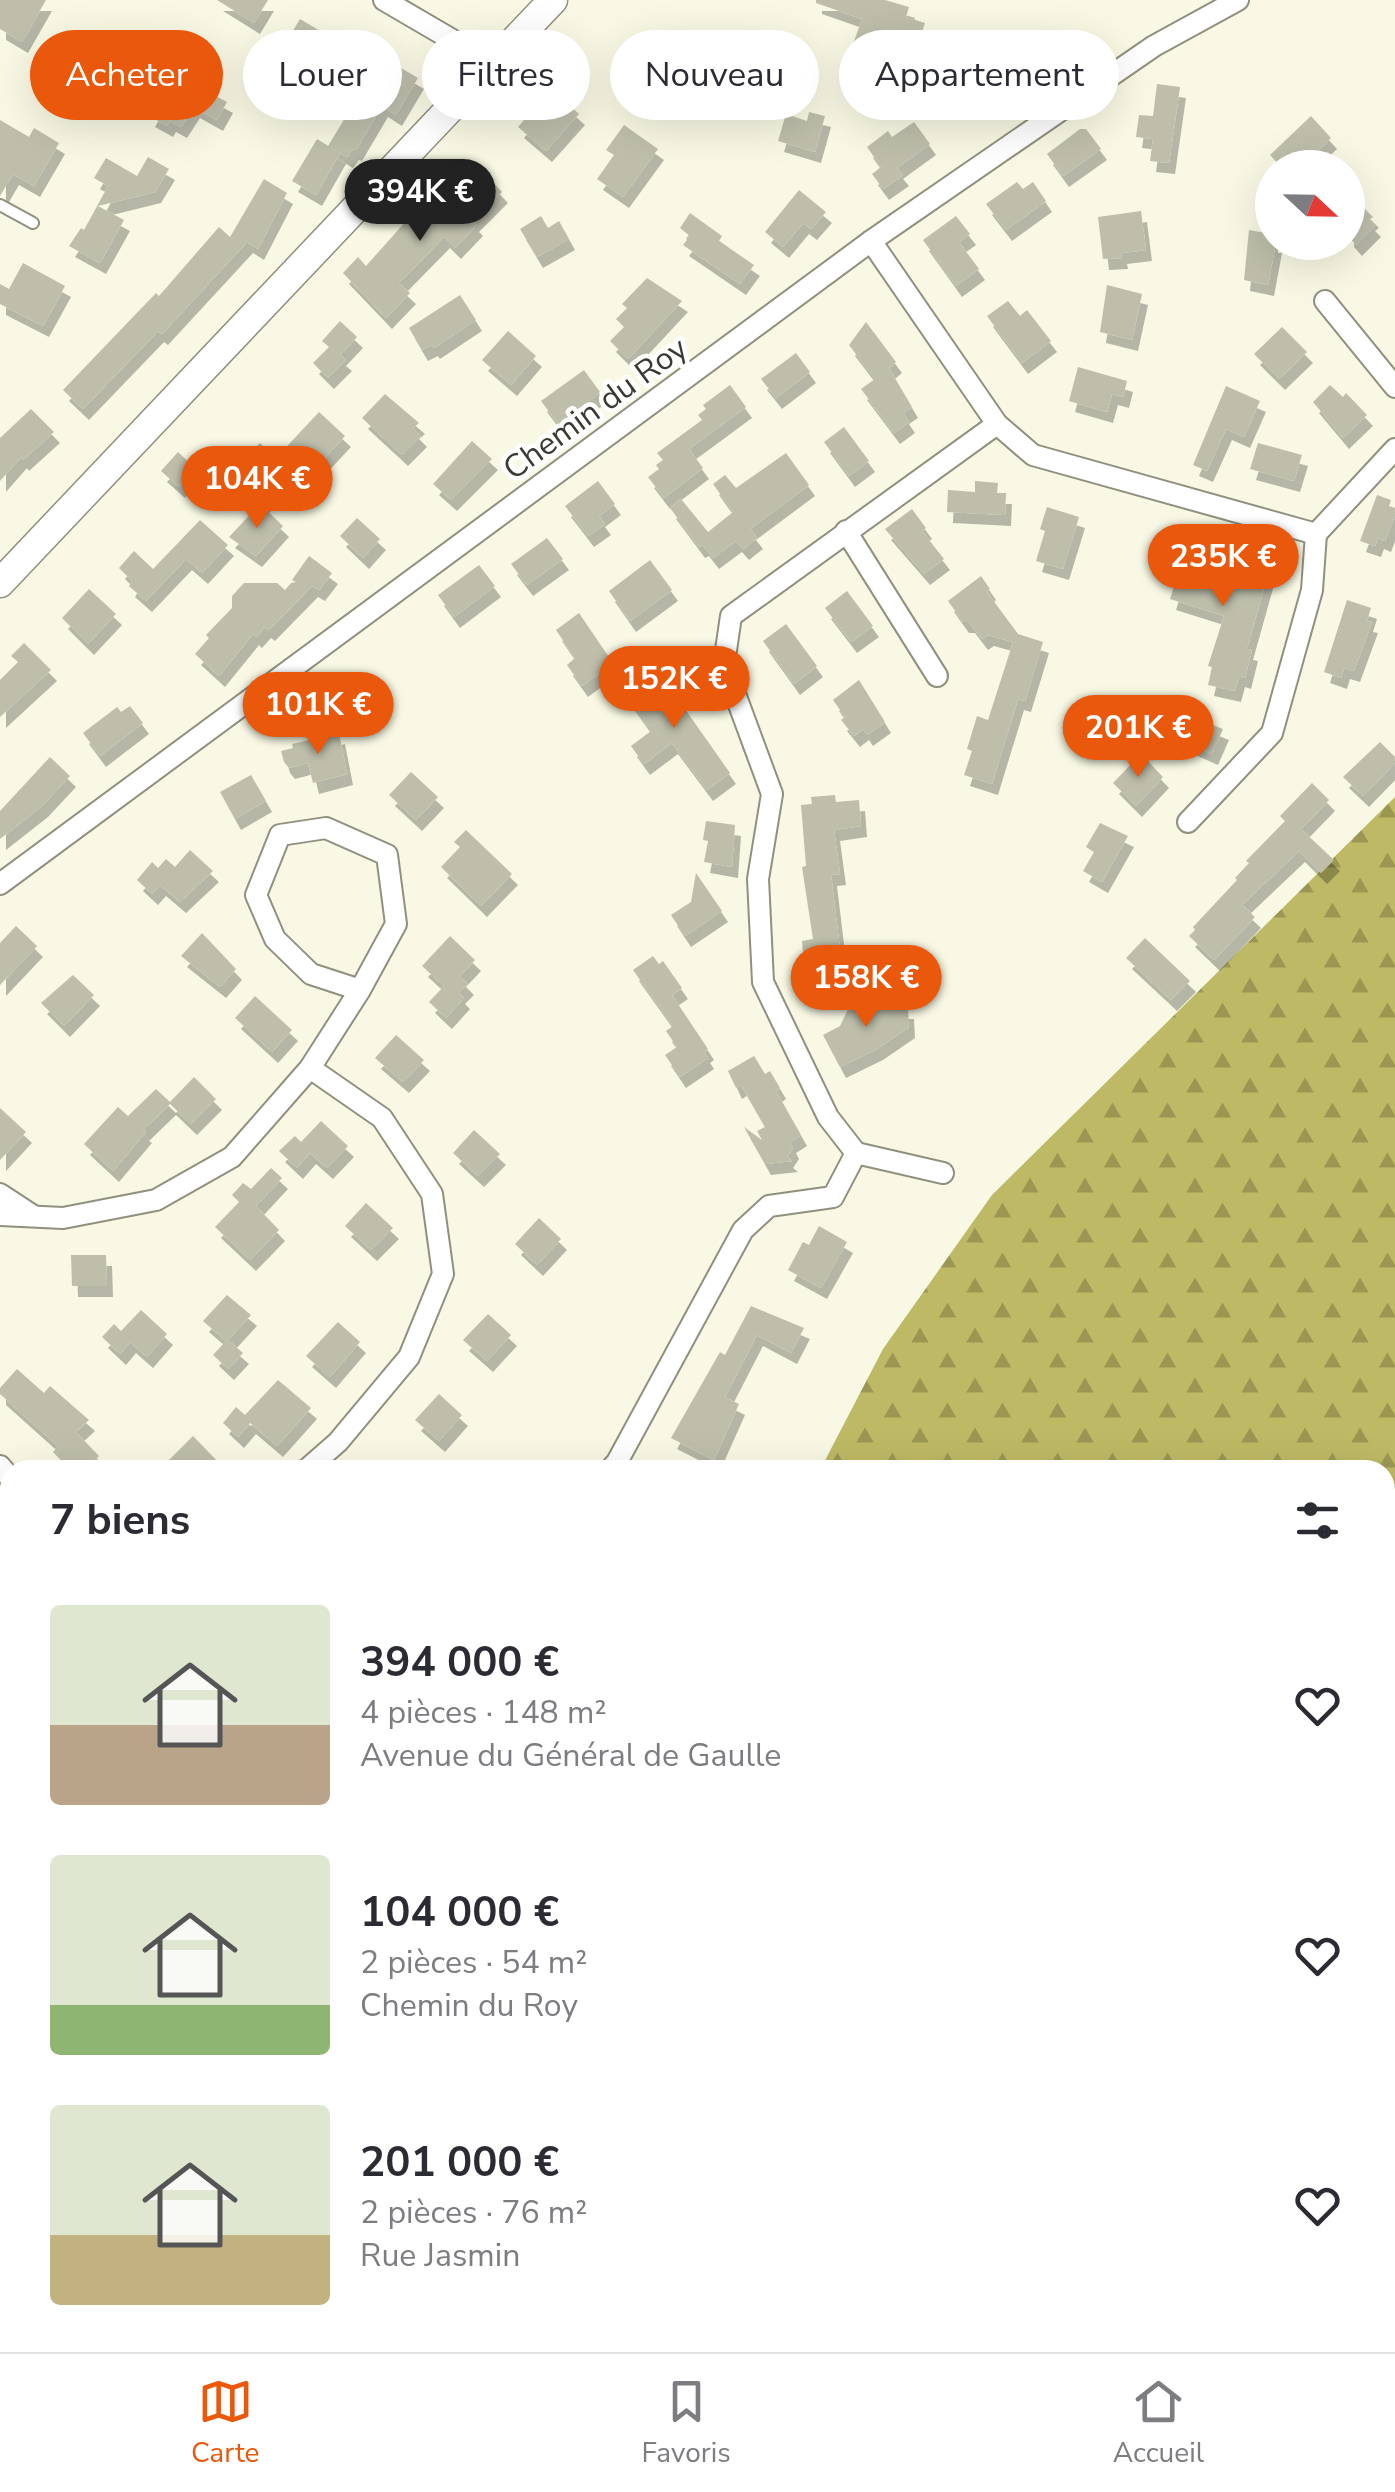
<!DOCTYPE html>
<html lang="fr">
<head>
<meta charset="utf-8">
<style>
  :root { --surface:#fff; --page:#f2f2f3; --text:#2b2b33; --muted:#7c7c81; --line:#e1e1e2; --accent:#ea580c }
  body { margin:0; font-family:"Nunito Sans",sans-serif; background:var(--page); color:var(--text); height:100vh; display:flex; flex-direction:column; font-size:38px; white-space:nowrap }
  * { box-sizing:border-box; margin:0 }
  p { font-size:32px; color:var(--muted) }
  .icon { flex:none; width:55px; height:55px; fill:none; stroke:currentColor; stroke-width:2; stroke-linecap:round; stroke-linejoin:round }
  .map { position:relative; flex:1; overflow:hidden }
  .panel { position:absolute; left:0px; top:1460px; width:1395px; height:892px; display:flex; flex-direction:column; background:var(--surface); border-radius:30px 30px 0 0; box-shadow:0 10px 40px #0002 }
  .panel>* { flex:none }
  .banner { position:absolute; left:30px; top:30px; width:1335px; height:90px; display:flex; gap:20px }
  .needle { width:65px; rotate:112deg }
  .tools { position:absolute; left:1255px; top:150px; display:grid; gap:20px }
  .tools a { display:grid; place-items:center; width:110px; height:110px; border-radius:50%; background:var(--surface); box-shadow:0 10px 40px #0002; font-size:50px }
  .price { position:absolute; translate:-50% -85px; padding:0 22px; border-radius:35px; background:var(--accent); color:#fff; font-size:32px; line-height:65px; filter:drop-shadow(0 2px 5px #0008) }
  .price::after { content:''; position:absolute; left:50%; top:60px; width:30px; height:22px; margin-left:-15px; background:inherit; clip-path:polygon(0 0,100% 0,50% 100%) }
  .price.current { background:#222; color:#fff }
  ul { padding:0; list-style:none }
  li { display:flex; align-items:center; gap:30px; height:250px; padding:0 50px }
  li span { display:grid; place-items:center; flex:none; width:280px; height:200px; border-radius:10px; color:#555 }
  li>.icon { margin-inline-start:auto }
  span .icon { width:120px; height:120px; fill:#fffc; stroke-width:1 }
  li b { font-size:42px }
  h2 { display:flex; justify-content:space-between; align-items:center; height:120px; padding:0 50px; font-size:42px }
  .pill { padding:0 35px; border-radius:45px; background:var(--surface); box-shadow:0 10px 40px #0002; font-size:35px; line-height:90px }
  .pill.current { background:var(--accent); color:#fff }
  .tab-bar { display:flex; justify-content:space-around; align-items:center; height:140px; border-top:2px solid var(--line); background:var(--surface); font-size:28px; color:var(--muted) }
  .tab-bar a { display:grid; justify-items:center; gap:5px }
  .tab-bar .current { color:var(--accent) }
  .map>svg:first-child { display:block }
  .forest { fill:url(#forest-firs) }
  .building { fill:#bebeab; filter:url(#shadow) }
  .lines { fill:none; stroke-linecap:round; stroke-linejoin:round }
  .lane-casing { stroke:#90907e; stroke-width:14 }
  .street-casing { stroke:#90907e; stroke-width:24 }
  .secondary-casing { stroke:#90907e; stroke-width:31 }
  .lane { stroke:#fff; stroke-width:10 }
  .street { stroke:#fff; stroke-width:20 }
  .secondary { stroke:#fff; stroke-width:28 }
  .labels { text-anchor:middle; stroke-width:9; stroke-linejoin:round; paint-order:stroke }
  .street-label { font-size:32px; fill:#3a3a32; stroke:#fff }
</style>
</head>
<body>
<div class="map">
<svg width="1395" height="2352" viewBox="0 0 1395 2352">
  <defs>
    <pattern id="forest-firs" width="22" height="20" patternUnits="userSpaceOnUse" patternTransform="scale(2.5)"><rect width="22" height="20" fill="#bdb964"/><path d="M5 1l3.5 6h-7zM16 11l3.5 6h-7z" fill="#9b9753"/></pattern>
    <filter id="shadow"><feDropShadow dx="6" dy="11" stdDeviation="0" flood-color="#0004"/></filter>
  </defs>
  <rect width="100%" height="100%" fill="#f8f8e4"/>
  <!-- forest -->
  <polygon class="forest" points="1395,797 1395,1990 1385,1988 1385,1470 820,1470 883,1349 992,1195"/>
  <!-- building -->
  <g class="building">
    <polygon points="0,0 46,0 22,42 0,29"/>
    <polygon points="217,0 268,0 254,23"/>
    <polygon points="816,0 885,0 909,7 906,17 925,23 917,47 877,33 867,64 848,58 862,19 816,3"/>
    <polygon points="300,19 342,44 347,36 418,78 396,115 382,106 356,150 353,149 347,157 328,146 368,80 314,48 297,76 274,62"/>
    <polygon points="972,42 990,48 979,79 938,64 945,46 968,54"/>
    <polygon points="666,56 719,79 708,106 690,98 685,108 650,92"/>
    <polygon points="176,68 206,85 203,89 227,102 217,120 194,107 181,127 170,121 167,126 149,116"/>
    <polygon points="1157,84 1180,87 1169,163 1150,161 1153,139 1136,137 1139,115 1153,116"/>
    <polygon points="561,98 579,114 546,151 518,127 534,108 544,117"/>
    <polygon points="809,112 825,116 815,152 778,141 786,114 807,121"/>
    <polygon points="1311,116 1331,138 1299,168 1282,168 1270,155"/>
    <polygon points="0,120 29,137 34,128 59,143 34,186 13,174 0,196"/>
    <polygon points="914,122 930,144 897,168 903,175 883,189 872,174 881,167 867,147 888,131 892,137"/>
    <polygon points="624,125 658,149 623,197 597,179 614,155 606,150"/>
    <polygon points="1080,129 1086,129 1101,149 1063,176 1047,154"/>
    <polygon points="317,139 340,153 316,195 292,181"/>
    <polygon points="148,157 169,169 155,192 98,206 124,220 100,263 69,246 81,228 84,230 108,186 94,178 106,158 137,176"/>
    <polygon points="480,169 502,192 473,221 477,225 455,248 444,237 399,283 410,293 386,318 343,273 358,257 366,266 415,211 426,222"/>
    <polygon points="264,179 287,193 258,249 247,242 162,334 158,331 83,409 63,390 156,293 159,296 219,227 230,237"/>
    <polygon points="1017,182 1023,189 1033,182 1046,201 1006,230 986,204"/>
    <polygon points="799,190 826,212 811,229 803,223 783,247 765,232"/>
    <polygon points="1359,203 1373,217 1369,220 1375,226 1356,245 1348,236 1348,212"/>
    <polygon points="1141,211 1146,250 1121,253 1122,258 1103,259 1098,217"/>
    <polygon points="690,213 722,236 719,241 754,265 740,284 683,245 690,236 680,228"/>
    <polygon points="541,216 548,228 559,221 569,239 537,257 520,229"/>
    <polygon points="956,216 970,234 959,242 979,269 956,286 923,240"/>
    <polygon points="1249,230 1272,234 1272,242 1276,242 1268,285 1244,280"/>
    <polygon points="23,263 65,286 43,326 0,304 0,284 9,289"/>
    <polygon points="647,278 682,301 628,359 610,341 624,327 616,319 627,308 622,304"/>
    <polygon points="1107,285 1142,294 1132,340 1100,332"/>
    <polygon points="460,295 476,320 434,348 432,345 422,350 409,328"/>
    <polygon points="1008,301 1020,316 1027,310 1051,341 1022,363 987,316"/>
    <polygon points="340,321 357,337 340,355 346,360 328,378 313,363 329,347 322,341"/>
    <polygon points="866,322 896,362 889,368 912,407 903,413 909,422 894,433 861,389 875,379 849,345"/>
    <polygon points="1282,327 1307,352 1279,379 1254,354"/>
    <polygon points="508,331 536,356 511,385 482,360"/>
    <polygon points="796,353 810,372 776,398 761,379"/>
    <polygon points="1078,367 1127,381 1123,397 1112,394 1107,412 1069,401"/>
    <polygon points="584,370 600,392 559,425 541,401"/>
    <polygon points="730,385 746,407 689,449 703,468 664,498 648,477 659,469 656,465 663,460 657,453 702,420 698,415 706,409 703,405"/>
    <polygon points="1330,385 1343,397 1346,393 1367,415 1343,438 1313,402"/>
    <polygon points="1226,386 1260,401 1244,437 1226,429 1207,471 1193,465"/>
    <polygon points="385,394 419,423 413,428 421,436 402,455 362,418"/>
    <polygon points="31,409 54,432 23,460 21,457 0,481 0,438"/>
    <polygon points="319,412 345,436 319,464 308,453 263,502 226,467 246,446 252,451 260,443 276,458"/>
    <polygon points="844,427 869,461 849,476 824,442"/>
    <polygon points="472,441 492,459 451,500 433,484"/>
    <polygon points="1258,443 1302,455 1294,481 1250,469"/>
    <polygon points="178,452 196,469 179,487 161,471"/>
    <polygon points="786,453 809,485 750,529 757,538 743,549 736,541 713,558 703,545 699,547 670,508 681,499 708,532 733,512 713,484 725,475 736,488"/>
    <polygon points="598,481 615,504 599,516 605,524 588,536 565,506"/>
    <polygon points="975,481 998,483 997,493 1006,493 1005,515 947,512 948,490 975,492"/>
    <polygon points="1377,495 1391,500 1389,506 1395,508 1395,515 1385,541 1378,538 1375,546 1360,541"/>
    <polygon points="260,504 283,526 256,556 229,537"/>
    <polygon points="1047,507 1079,517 1063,569 1036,561 1045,531 1040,529"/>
    <polygon points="912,509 926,528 922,531 944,559 924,574 885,529"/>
    <polygon points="357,518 380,539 363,558 340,536"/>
    <polygon points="200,520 228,545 202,573 186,559 146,601 129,586 132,581 119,568 134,551 153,569"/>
    <polygon points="547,538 563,559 527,585 511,564"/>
    <polygon points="1195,546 1213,551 1211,557 1268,574 1247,649 1252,650 1245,678 1239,676 1235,691 1208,685 1212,667 1208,666 1224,616 1170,599 1183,558 1191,561"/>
    <polygon points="309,556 332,573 319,590 312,586 269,630 265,627 256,637 253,634 219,676 195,654 209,638 206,635 232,608 232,596 244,583 277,583 285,590 291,583 296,582 292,580"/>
    <polygon points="650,560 672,590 630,621 609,591"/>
    <polygon points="479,565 495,586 454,617 438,595"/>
    <polygon points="981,576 990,589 987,592 1018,634 1043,642 1025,701 1018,699 992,784 964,775 972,751 967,749 977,716 988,720 1013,642 988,635 982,639 969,622 963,622 948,601"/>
    <polygon points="89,589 116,614 88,644 62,618"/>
    <polygon points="847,591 873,626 851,642 825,608"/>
    <polygon points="1347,600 1371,608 1367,621 1372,622 1354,671 1344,668 1341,678 1324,672"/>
    <polygon points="579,613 613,663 582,686 567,665 575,658 556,630"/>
    <polygon points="786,624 817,666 794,684 763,641"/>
    <polygon points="24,643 51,670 0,717 0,680 18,662 11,656"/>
    <polygon points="659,672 730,773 707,790 672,743 644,764 631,746 651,731 627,697"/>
    <polygon points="859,680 885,722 867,735 863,729 854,736 841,720 845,717 833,700"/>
    <polygon points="130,706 143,723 100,756 83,733 117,707 121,712"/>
    <polygon points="1172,709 1223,729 1212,754 1162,732"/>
    <polygon points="339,733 347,774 313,783 308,763 289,768 284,762 281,751 293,748 292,744"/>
    <polygon points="1380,742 1395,757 1395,763 1363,796 1343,777"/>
    <polygon points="1141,754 1163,777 1136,806 1113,783"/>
    <polygon points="50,757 70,776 42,806 0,839 0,811"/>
    <polygon points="411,772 438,797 416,820 389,795"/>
    <polygon points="251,775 266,801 235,819 220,792"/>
    <polygon points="1312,783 1329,800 1301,829 1334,860 1321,873 1299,851 1242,905 1255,917 1214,960 1189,936 1195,930 1193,927 1237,880 1235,878 1249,863 1246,861 1285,821 1280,816"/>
    <polygon points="835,795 836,802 859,800 861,826 834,830 840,874 831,875 841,958 836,958 839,984 803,990 796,964 804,963 802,941 813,939 802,867 806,866 801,805 812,804 811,797"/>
    <polygon points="706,821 735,825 732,867 704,862 708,841 703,840"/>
    <polygon points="1100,823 1128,836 1102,882 1083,871 1094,852 1086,847"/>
    <polygon points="466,830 512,874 481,906 441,867 460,847 454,842"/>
    <polygon points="190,850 213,871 180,902 160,885 152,894 137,880 152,862 158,868 166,859 175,867"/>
    <polygon points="696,873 722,911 685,936 671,915 691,902"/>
    <polygon points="16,926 37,946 0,985 0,943"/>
    <polygon points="202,933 236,969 220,987 181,956"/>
    <polygon points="450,936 475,960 460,976 468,984 459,993 464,998 446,1018 429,1002 444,986 422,966"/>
    <polygon points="1145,938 1190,981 1171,1000 1126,958"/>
    <polygon points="653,956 659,964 663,961 682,988 672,995 708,1049 704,1052 708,1058 680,1077 665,1055 677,1047 666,1031 673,1026 633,970"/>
    <polygon points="73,975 94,995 64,1026 41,1003"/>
    <polygon points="255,996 292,1030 272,1052 235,1018"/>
    <polygon points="854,997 869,1004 872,998 890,1008 908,1008 909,1027 877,1049 840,1067 823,1035 840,1026"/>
    <polygon points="396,1035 424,1060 403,1082 375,1058"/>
    <polygon points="754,1056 765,1074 770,1071 780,1088 776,1091 801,1135 790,1142 793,1148 787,1157 792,1161 765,1164 744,1127 762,1140 757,1131 765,1127 741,1085 736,1088 728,1071"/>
    <polygon points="194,1077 216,1099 191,1124 170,1104 143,1130 146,1132 113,1171 84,1144 118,1107 128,1116 156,1089 170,1102"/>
    <polygon points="0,1108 26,1132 0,1160"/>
    <polygon points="321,1121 348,1146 327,1168 310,1153 297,1168 279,1151 295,1136 301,1142"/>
    <polygon points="474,1130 500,1154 478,1176 453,1153"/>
    <polygon points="271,1168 282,1178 256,1206 279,1230 250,1260 215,1227 239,1202 232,1195 243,1183 251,1189"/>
    <polygon points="366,1203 393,1228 371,1250 345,1226"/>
    <polygon points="539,1218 561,1239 537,1265 515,1244"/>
    <polygon points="819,1226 847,1242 821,1288 788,1270 803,1242 809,1245"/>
    <polygon points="71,1255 106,1255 107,1286 72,1286"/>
    <polygon points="227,1295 251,1315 228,1340 243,1353 228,1369 213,1355 226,1341 203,1321"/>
    <polygon points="751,1306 804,1328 791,1353 757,1335 725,1397 739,1404 714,1460 671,1438 720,1352 725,1355"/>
    <polygon points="141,1310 167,1334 147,1357 130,1342 120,1354 102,1337 114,1324 121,1331"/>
    <polygon points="488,1314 511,1335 487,1361 463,1340"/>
    <polygon points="338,1322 360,1342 330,1377 306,1356"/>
    <polygon points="17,1369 44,1393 50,1386 89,1420 76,1432 99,1456 85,1470 70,1470 53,1452 58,1446 0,1394 0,1388"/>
    <polygon points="278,1380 311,1408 277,1446 250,1423 238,1437 223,1423 236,1407 245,1415"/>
    <polygon points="439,1394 462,1415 439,1441 415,1420"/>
    <polygon points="193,1436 226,1470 159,1470"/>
  </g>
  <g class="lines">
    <defs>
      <polyline id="lane" points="0,205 33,223"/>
      <g id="street">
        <polyline points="384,0 473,52 487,67"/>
        <polyline points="871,241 997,424 1033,455 1316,534 1395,449"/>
        <polyline points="1325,301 1395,387"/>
        <polyline points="846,531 937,676"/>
        <polyline points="1188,822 1272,733 1312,590 1316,534"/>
        <polyline points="0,884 871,241 1154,46 1238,0"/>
        <polyline points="856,1153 828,1117 763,982 758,879 772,794 724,664 731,616 997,424"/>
        <polyline points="0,1194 32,1215"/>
        <polyline points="0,1215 63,1218 156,1200 232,1157 310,1068 360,990 396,924 387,855 326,828 280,835 256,895 275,939 311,974 360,990"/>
        <polyline points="0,1466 10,1478"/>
        <polyline points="306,1470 338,1442 409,1357 443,1274 432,1194 382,1118 310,1068"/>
        <polyline points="610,1470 617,1462 743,1230 769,1206 833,1197 856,1153 943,1173"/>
        <polyline points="0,1781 5,1787 0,1794"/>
        <polyline points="0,2278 10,2276"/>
        <polyline points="712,2342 717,2352"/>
      </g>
      <polyline id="secondary" points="0,583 553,0"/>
    </defs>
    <!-- lane casing -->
    <use href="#lane" class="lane-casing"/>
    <!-- street casing -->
    <use href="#street" class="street-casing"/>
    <!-- secondary casing -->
    <use href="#secondary" class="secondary-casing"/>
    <!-- lane -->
    <use href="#lane" class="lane"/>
    <!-- street -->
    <use href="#street" class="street"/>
    <!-- secondary -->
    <use href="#secondary" class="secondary"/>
  </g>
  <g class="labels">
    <!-- street labels -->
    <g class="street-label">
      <text transform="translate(595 408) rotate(-36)" y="11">Chemin du Roy</text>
    </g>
  </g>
</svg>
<div class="tools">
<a><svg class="needle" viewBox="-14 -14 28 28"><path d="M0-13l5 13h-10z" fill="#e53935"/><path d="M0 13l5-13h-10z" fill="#7c7c81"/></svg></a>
</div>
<b class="price current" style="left:420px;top:244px">394K €</b>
<b class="price" style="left:257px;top:531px">104K €</b>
<b class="price" style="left:1223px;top:609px">235K €</b>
<b class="price" style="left:674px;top:731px">152K €</b>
<b class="price" style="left:318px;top:757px">101K €</b>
<b class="price" style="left:1138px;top:780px">201K €</b>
<b class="price" style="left:866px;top:1030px">158K €</b>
<div class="banner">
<a class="pill current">Acheter</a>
<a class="pill">Louer</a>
<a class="pill">Filtres</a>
<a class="pill">Nouveau</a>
<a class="pill">Appartement</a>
</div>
<section class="panel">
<h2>7 biens<svg class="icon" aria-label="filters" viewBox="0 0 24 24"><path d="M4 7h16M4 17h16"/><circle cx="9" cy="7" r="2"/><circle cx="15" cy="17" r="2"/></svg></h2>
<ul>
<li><span style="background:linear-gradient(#dfe7d0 60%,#b9a48a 0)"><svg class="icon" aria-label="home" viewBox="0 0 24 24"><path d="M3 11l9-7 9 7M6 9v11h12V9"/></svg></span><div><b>394 000 €</b><p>4 pièces · 148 m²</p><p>Avenue du Général de Gaulle</p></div><svg class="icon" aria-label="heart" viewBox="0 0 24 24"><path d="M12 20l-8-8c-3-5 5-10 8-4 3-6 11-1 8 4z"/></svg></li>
<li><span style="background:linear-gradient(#dfe7d0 75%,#8fb573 0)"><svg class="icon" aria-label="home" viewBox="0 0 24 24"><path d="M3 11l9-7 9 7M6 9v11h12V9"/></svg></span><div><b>104 000 €</b><p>2 pièces · 54 m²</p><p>Chemin du Roy</p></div><svg class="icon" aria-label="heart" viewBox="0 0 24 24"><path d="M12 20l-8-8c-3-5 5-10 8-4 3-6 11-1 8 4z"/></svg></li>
<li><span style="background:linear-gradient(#dfe7d0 65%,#c2b280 0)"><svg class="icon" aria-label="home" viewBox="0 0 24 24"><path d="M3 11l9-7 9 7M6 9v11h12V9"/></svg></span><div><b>201 000 €</b><p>2 pièces · 76 m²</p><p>Rue Jasmin</p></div><svg class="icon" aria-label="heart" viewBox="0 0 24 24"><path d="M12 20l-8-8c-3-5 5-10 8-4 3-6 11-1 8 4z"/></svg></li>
</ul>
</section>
</div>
<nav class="tab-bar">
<a class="current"><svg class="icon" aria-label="map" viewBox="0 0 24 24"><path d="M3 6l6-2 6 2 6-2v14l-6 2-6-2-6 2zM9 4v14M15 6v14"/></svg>Carte</a>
<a><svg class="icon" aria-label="saved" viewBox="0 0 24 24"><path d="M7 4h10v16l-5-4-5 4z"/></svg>Favoris</a>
<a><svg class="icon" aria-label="home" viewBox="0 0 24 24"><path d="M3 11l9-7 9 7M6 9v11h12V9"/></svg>Accueil</a>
</nav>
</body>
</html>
